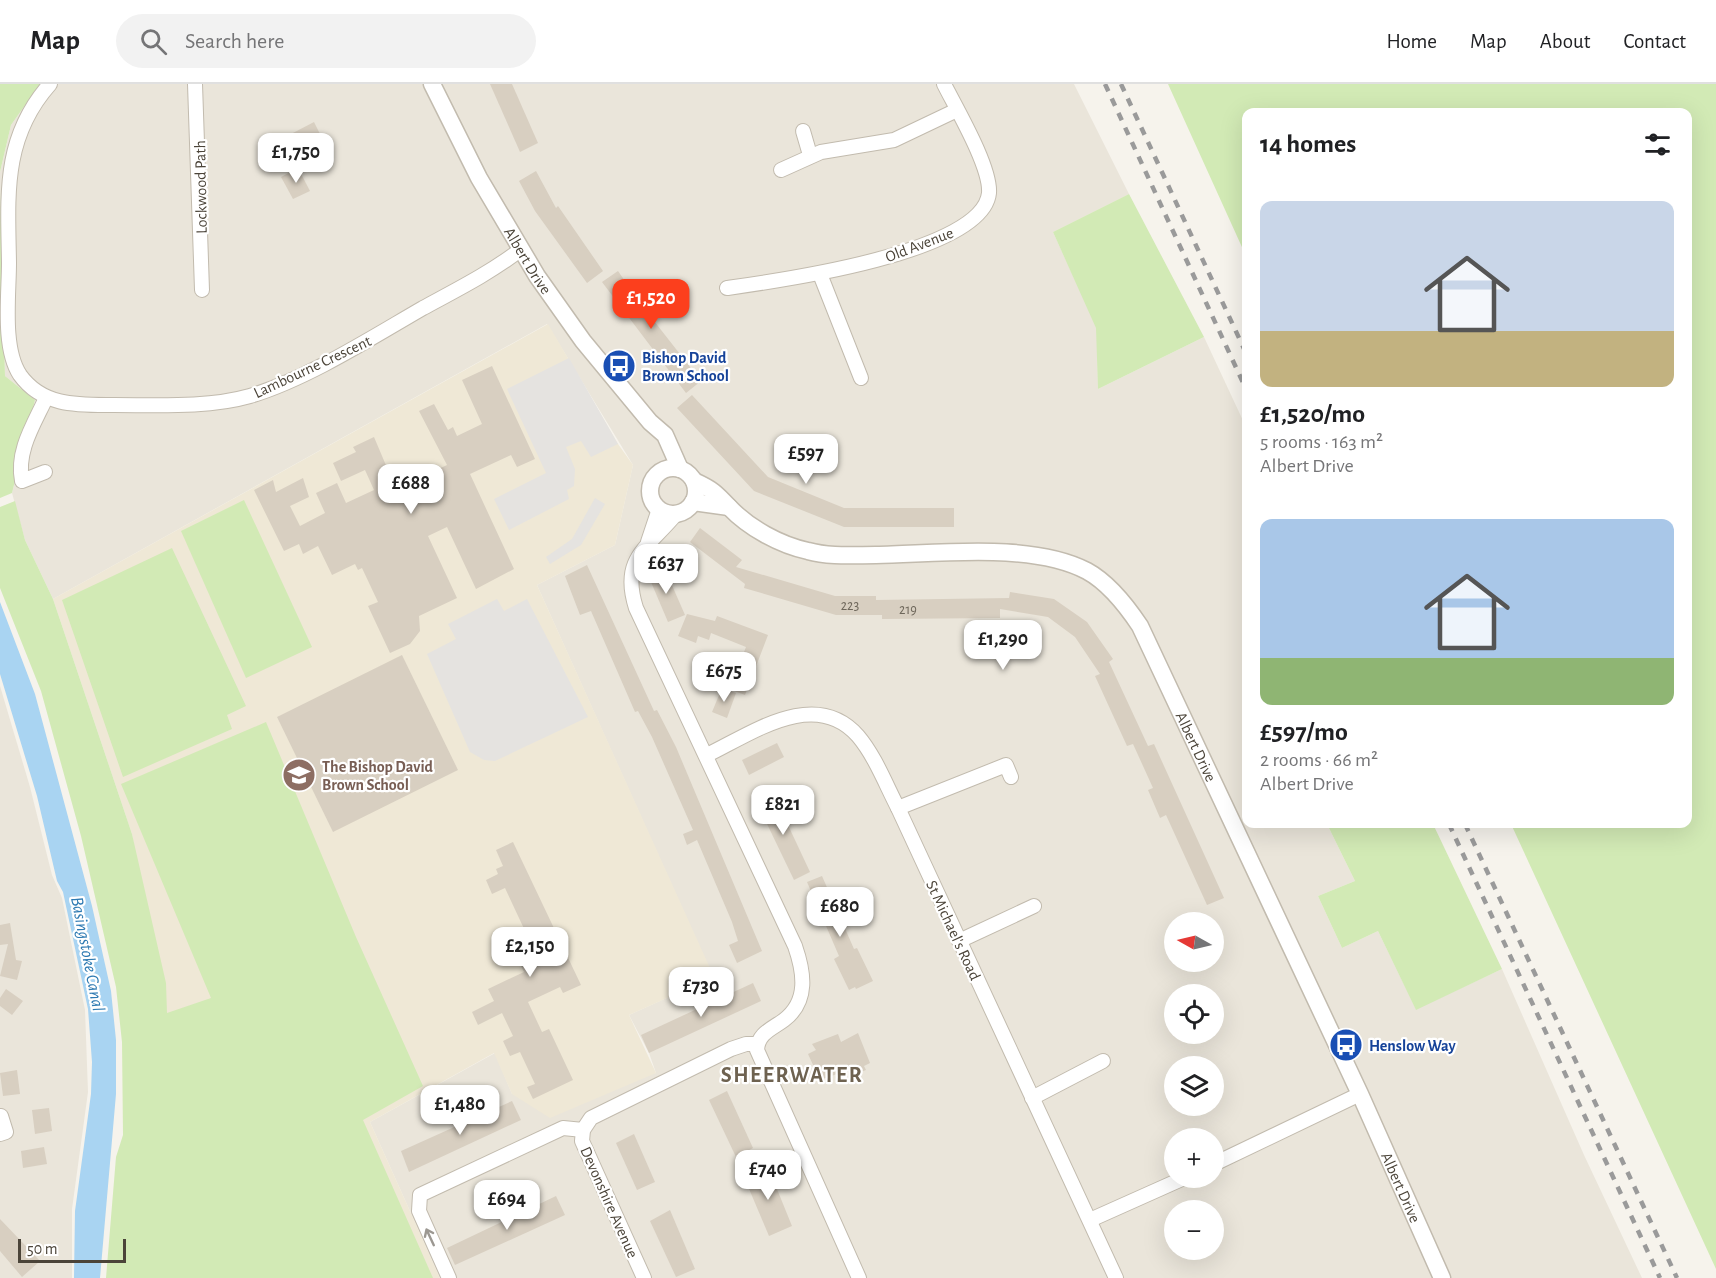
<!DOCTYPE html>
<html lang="en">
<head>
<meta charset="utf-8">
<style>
  :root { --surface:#fff; --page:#f2f2f2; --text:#202124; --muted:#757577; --line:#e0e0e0; --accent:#fc3f1d }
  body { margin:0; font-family:"Alegreya Sans",sans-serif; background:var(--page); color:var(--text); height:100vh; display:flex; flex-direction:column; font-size:22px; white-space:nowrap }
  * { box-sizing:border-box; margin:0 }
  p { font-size:20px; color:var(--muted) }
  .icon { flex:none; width:33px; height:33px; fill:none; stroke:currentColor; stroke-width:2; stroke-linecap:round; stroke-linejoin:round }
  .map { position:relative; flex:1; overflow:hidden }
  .panel { position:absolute; left:1242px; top:24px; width:450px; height:720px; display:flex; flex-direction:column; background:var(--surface); border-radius:12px; box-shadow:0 6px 24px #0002 }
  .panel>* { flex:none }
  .needle { width:39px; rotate:278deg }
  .controls { position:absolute; left:1164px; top:828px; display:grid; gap:12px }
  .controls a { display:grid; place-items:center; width:60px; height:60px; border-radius:50%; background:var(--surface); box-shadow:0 6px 24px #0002; font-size:30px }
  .scale { position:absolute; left:18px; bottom:15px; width:108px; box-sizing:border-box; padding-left:6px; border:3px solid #4b4439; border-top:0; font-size:16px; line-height:21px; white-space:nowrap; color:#4b4439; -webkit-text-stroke:4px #fff; paint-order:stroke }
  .price { position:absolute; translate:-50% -51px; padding:0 14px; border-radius:12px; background:#fff; color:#222; font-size:20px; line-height:39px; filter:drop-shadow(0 2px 3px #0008) }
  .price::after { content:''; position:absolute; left:50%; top:36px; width:18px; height:14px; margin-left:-9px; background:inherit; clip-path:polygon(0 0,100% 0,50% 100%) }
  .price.active { background:var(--accent); color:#fff }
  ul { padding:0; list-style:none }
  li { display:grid; align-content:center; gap:12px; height:318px; padding:0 18px }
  li span { display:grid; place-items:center; height:186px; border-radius:12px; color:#555 }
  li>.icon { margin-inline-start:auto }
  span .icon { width:108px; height:108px; fill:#fffc; stroke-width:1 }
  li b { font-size:26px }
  h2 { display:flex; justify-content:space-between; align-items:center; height:72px; padding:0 18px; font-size:26px }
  header { display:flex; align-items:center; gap:36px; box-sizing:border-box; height:84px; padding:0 30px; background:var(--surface); border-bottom:2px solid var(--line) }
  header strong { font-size:28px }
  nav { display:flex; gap:33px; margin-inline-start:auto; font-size:21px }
  .search { width:420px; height:54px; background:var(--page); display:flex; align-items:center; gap:15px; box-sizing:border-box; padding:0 21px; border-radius:33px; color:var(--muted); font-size:22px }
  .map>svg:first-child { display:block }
  .residential { fill:#eae5da; fill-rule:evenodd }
  .education { fill:#efe8d6 }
  .green { fill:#d2eab5 }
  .parking { fill:#e5e3e0 }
  .water { fill:#a9d4f2 }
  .building { fill:#d8cfc1 }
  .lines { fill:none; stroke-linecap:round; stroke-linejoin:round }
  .minor-casing { stroke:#c2bbae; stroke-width:16 }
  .tertiary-casing { stroke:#c2bbae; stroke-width:19 }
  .minor { stroke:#fff; stroke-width:14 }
  .tertiary { stroke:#fff; stroke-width:16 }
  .rail { stroke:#9a9a9a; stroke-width:4.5; stroke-dasharray:8 8; stroke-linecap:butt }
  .oneway { stroke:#9c9892 }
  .labels { text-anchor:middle; stroke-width:4.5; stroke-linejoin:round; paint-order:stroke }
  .number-label { font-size:14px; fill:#6e675b }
  .street-label { font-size:16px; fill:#4b4439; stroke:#fff }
  .transit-label { font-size:16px; font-weight:bold; fill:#164399; stroke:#fff; text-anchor:start }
  .education-label { font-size:16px; font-weight:bold; fill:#785e54; stroke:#fff; text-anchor:start }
  .water-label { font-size:18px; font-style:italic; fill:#2e7ab2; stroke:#fff }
  .district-label { font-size:22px; font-weight:bold; letter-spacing:1.5px; fill:#6e6250; stroke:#fff }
</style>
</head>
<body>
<header>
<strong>Map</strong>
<div class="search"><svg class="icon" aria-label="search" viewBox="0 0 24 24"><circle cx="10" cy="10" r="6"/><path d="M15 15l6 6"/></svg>Search here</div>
<nav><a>Home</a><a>Map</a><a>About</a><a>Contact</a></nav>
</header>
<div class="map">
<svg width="1716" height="1194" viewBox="0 0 1716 1194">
  <rect width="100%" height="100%" fill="#f6f3ec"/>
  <!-- residential -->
  <g class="residential">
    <path d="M40,0H1074L1129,110L1053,148L1097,244L1098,305L1204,253L1246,343V740H1327L1355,797L1318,812L1342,864L1378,847L1416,925L1502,885L1584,1071L1642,1194H440L370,1038L495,969L512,1010L656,989L649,969L629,931L713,893L537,501L615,461L633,381L547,240L53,515L25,456L12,409L35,316L5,292L0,107V88L11,41ZM1174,838H1214V878H1174ZM1174,910H1214V950H1174ZM1174,982H1214V1022H1174ZM1174,1054H1214V1094H1174ZM1174,1126H1214V1166H1174Z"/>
    <polygon points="0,602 30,703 52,791 62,814 85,926 88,1008 72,1125 72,1194 0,1194"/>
  </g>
  <!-- education -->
  <polygon class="education" points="548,240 618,360 633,381 615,461 537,501 714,893 629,931 656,989 550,1034 512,1010 494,969 370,1038 440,1194 206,1194 132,750 53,515"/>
  <!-- green -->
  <g class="green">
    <polygon points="0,0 40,0 11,41 0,88"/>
    <polygon points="1168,0 1716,0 1716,1185 1511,740 1688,740 1688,28 1246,28 1246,172"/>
    <polygon points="0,107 5,292 35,316 12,409 0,414"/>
    <polygon points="1129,110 1204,253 1098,305 1096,244 1053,148"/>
    <polygon points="244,416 312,563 246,594 181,447"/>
    <polygon points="15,417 25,456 53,515 132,750 166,899 167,929 211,914 121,700 266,638 356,853 423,1002 363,1036 433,1194 106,1194 116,1073 123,1051 122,958 116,903 81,752 41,607 0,504 0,423"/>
    <polygon points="172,464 246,622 227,631 232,645 123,693 62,516"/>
    <polygon points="1327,740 1433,740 1502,885 1416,926 1378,847 1342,864 1318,812 1355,797"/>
  </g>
  <!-- parking -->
  <g class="parking">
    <polygon points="569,274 618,360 591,373 581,357 566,363 575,385 574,402 567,406 569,415 509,446 494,415 546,389 507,305"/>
    <polygon points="595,414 605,420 581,461 550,480 546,473 572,455"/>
    <polygon points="497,515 504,527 527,515 588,633 495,677 484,676 470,668 427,570 456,555 448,540"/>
  </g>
  <!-- water -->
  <polygon class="water" points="0,518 35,610 92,822 111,907 116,956 116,1010 100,1194 74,1194 75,1127 91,1010 92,978 88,925 63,808 57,797 37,712 0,590"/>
  <!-- building -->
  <g class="building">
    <polygon points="490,0 512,0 538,59 520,68"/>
    <polygon points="314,38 323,56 300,67 291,50"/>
    <polygon points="298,84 310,107 293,115 281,93"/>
    <polygon points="536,87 556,124 558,122 603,187 587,199 535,127 519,97"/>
    <polygon points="618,187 636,213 644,207 655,222 647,228 701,297 686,309 602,198"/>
    <polygon points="492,282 535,375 517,383 511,371 470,390 514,485 476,505 447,443 428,452 457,514 419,532 420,547 410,560 390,569 368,522 378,518 362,484 358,486 355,480 332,491 318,462 303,470 299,460 284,467 254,406 273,396 276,408 303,394 309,413 290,422 300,442 325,429 316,409 337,399 346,419 374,406 365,386 341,397 333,379 356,368 353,363 374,353 396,405 447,381 419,327 434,320 448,346 453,343 457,352 482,340 462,296"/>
    <polygon points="692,311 768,393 844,424 954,424 954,443 844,443 754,407 677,324"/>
    <polygon points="700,444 742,476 736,483 835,512 876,512 876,516 1009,514 1010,508 1054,515 1087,538 1113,575 1109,578 1148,662 1154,660 1224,814 1207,821 1166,731 1160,734 1148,706 1153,704 1133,660 1127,662 1095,592 1100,590 1075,553 1048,533 1000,525 1000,534 882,535 882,531 836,531 744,504 745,500 690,458"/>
    <polygon points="587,481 654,627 657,626 676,663 762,867 737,879 729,861 738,857 732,838 697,756 687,761 683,750 693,746 652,653 638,627 635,628 591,527 580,531 565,492"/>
    <polygon points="664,483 685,531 668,538 648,491"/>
    <polygon points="687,530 715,537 717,532 768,551 745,611 729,605 746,563 711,549 709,556 698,552 696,559 678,552"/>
    <polygon points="402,571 458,686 333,748 277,633"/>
    <polygon points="722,604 736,609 727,634 712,628"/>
    <polygon points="777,659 784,673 749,691 742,676"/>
    <polygon points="773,709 810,788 794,796 756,717"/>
    <polygon points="513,758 581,901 563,909 560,903 528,918 542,948 549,945 573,996 533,1015 527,1003 535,1000 520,968 510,972 503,957 513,952 502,929 478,941 472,928 494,917 488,905 524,888 520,880 524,878 513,855 526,849 505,804 492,810 486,796 498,790 496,785 503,782 496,766"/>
    <polygon points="822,792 854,865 857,864 873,897 856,905 855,903 849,906 834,875 839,872 807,798"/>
    <polygon points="10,839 16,876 22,877 17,896 0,892 8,860 0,861 0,841"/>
    <polygon points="753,899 761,917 649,969 641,951"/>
    <polygon points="6,905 23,917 12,931 0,922 0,914"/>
    <polygon points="858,949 870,979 864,982 866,986 853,991 851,985 820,996 808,970 816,966 812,960 838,950 841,958"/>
    <polygon points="17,986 20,1010 3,1012 0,989"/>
    <polygon points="727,1007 753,1064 736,1073 709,1016"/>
    <polygon points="512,1017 521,1036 409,1088 401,1067"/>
    <polygon points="49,1024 52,1047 35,1050 32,1026"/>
    <polygon points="634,1050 655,1098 637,1106 616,1059"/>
    <polygon points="44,1063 47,1080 23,1084 21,1067"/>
    <polygon points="768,1083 792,1142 769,1152 744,1093"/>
    <polygon points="556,1112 565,1131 455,1181 447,1164"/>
    <polygon points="670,1126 695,1185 676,1193 650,1137"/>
    <polygon points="0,1135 40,1177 22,1193 0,1167"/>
  </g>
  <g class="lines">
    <defs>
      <g id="minor">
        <path d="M50,0C2,54 8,112 9,179C9,211 2,264 20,291C43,323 79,321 114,321C158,321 208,324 250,312C307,295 371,254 423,224C456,206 490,189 520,166"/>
        <polyline points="195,0 202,206"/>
        <polyline points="803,47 810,71"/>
        <polyline points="781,86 821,68 894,56 957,26"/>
        <polyline points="820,190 861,294"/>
        <path d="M727,204C777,197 983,169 989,109C991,83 956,24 944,0"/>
        <path d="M45,388L22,397C16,367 34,340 46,314"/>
        <path d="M676,430C648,464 620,474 636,524L795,862C804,888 809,917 784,936C772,945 758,949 757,966L859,1194"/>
        <polyline points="648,458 659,425"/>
        <path d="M707,671C751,650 815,603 858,652C875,672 886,701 898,724L1116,1194"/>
        <polyline points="898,724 1006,681 1011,693"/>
        <polyline points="959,857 1034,822"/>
        <polyline points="1032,1014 1103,977"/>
        <polyline points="0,1050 6,1048 1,1032"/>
        <polyline points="1214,1080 1360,1010"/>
        <polyline points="1090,1136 1184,1094"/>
        <polyline points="449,1194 419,1127 420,1111 563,1044 583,1046"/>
        <polyline points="644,1194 582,1057 583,1046 591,1034 731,965 746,960 757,960"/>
      </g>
      <g id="tertiary">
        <path id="s1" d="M432,0L479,94L537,192L583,257L650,338L665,351L680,385"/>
        <circle cx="673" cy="407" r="23"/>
        <path id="s2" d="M694,397C712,405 716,409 729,423C749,444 780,461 808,467C829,473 854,471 876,471C938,470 1032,458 1087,487C1109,499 1126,521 1140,542L1360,1010L1442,1194"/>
        <polyline points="693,418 729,423"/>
      </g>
    </defs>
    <!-- minor casing -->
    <use href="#minor" class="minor-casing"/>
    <!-- tertiary casing -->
    <use href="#tertiary" class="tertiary-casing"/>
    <!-- minor -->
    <use href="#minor" class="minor"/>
    <!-- tertiary -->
    <use href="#tertiary" class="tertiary"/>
    <!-- rail -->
    <g class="rail">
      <polyline points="1105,0 1246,305"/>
      <polyline points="1121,0 1246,269"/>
      <polyline points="1449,740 1660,1194"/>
      <polyline points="1465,740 1677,1194"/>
    </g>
  </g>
  <!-- one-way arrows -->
  <defs><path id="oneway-shaft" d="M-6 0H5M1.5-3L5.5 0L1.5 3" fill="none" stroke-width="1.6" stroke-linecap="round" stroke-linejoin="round" transform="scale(1.5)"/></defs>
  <use class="oneway" href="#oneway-shaft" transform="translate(430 1153) rotate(-115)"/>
  <!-- icons -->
  <defs>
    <symbol id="bus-disc" viewBox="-11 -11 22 22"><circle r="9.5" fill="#1a4fb4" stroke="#fff"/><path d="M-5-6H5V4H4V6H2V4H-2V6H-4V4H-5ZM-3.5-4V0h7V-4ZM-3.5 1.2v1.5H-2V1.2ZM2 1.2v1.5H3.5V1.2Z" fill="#fff"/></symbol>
    <symbol id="school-disc" viewBox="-11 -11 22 22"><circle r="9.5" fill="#8d6e63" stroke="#fff"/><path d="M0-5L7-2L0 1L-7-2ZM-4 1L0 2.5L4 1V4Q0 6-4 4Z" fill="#fff"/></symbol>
  </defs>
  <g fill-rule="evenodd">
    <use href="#bus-disc" x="600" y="263" width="38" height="38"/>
    <use href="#school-disc" x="280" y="672" width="38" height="38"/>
    <use href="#bus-disc" x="1327" y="942" width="38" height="38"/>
  </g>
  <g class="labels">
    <!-- number labels -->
    <g class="number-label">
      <text x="850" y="526">223</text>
      <text x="908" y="530">219</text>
    </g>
    <!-- street labels -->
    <g class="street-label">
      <text transform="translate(200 103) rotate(-91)" y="6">Lockwood Path</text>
      <text transform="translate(919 160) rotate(-21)" y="6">Old Avenue</text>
      <text dy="6" stroke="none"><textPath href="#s1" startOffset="201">Albert Drive</textPath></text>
      <text transform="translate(312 282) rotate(-25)" y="6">Lambourne Crescent</text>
      <text dy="6" stroke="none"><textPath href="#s2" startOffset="628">Albert Drive</textPath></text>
      <text transform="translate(954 846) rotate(65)" y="6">St Michael's Road</text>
      <text dy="6" stroke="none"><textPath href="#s2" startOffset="1114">Albert Drive</textPath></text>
      <text transform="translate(610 1118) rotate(66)" y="6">Devonshire Avenue</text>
    </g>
    <!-- transit labels -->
    <g class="transit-label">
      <text x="642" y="279">Bishop David<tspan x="642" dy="18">Brown School</tspan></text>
      <text x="1369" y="967">Henslow Way</text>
    </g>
    <!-- education labels -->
    <g class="education-label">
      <text x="322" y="688">The Bishop David<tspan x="322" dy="18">Brown School</tspan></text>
    </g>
    <!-- water labels -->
    <g class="water-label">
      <text transform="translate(88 870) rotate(79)" y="6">Basingstoke Canal</text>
    </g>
    <!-- district labels -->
    <g class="district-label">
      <text x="792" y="998">SHEERWATER</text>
    </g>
  </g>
</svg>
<div class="controls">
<a><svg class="needle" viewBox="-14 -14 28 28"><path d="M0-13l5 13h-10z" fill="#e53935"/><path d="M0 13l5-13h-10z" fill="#757577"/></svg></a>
<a><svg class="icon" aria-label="locate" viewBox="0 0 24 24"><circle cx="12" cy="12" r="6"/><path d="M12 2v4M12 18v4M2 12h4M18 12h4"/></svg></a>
<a><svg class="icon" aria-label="layers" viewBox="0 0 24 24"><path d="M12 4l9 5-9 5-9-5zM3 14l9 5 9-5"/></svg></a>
<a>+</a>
<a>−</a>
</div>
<div class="scale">50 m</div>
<b class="price" style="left:296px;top:100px">£1,750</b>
<b class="price active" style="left:651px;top:246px">£1,520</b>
<b class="price" style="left:806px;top:401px">£597</b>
<b class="price" style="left:411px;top:431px">£688</b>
<b class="price" style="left:666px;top:511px">£637</b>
<b class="price" style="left:1003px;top:587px">£1,290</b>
<b class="price" style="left:724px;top:619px">£675</b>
<b class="price" style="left:783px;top:752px">£821</b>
<b class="price" style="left:840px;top:854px">£680</b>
<b class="price" style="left:530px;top:894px">£2,150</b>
<b class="price" style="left:701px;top:934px">£730</b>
<b class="price" style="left:460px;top:1052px">£1,480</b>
<b class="price" style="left:768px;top:1117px">£740</b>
<b class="price" style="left:507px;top:1147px">£694</b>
<section class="panel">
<h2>14 homes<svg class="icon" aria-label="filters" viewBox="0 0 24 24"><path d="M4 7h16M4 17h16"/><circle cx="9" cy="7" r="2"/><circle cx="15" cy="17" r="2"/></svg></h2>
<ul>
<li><span style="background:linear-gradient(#c9d6e8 70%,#c2b280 0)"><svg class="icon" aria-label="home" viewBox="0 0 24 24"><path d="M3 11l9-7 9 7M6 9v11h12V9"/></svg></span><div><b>£1,520/mo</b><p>5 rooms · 163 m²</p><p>Albert Drive</p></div></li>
<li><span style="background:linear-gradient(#a9c7e8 75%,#8fb573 0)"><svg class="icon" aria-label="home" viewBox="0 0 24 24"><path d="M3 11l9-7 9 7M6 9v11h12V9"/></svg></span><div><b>£597/mo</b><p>2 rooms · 66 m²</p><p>Albert Drive</p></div></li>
</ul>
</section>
</div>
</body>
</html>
